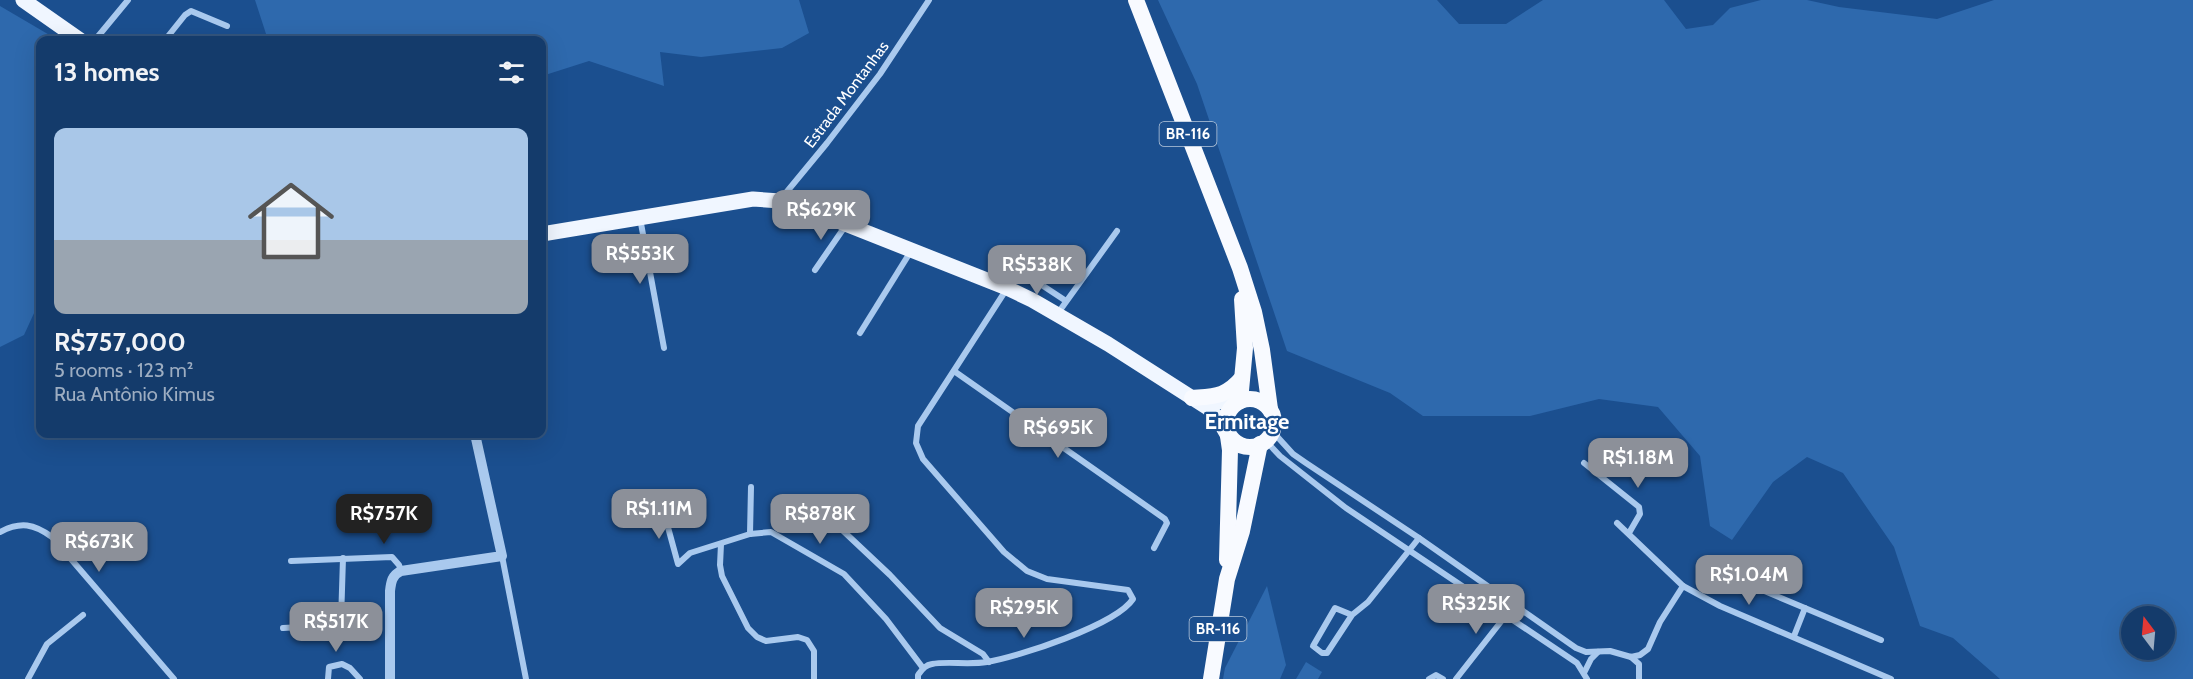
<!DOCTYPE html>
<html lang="en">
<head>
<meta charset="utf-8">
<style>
  :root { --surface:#143b6b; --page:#214673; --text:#f1f3f6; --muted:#9dadc1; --line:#33557e; --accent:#8c9099 }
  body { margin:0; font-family:Cabin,sans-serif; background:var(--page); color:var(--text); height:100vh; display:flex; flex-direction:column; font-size:22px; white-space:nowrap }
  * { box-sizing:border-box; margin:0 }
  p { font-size:20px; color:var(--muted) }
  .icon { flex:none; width:33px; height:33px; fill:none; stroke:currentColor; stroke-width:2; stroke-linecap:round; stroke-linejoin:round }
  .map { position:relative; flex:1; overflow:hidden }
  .sheet { position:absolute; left:36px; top:36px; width:510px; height:402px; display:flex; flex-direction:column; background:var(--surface); border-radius:12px; box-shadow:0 6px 24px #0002,0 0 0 2px var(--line) }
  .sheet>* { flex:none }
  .needle { width:39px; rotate:344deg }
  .tools { position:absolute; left:2121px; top:606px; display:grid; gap:12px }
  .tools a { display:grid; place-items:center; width:54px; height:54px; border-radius:50%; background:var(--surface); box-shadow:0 6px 24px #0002,0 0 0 2px var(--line); font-size:30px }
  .price { position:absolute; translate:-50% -51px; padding:0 14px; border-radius:12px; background:var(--accent); color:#fff; font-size:20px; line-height:39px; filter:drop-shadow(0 2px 3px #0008) }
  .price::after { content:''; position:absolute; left:50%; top:36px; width:18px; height:14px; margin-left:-9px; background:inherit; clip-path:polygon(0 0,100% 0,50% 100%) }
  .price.on { background:#222; color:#fff }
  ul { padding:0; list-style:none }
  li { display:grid; align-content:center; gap:12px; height:318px; padding:0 18px }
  li span { display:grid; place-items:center; height:186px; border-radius:12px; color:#555 }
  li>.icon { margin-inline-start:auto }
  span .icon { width:108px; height:108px; fill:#fffc; stroke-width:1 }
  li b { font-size:26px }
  h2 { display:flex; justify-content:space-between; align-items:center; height:72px; padding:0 18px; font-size:26px }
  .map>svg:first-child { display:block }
  .green { fill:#2e69ad; fill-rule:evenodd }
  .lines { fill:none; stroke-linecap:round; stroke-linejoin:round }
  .minor { stroke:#a9c9ee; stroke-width:6 }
  .tertiary { stroke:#a9c9ee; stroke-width:10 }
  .primary { stroke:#f0f6ff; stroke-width:15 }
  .trunk { stroke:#f8faff; stroke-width:16 }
  .labels { text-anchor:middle; stroke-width:4.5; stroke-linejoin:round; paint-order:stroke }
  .shield { fill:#1b4f8f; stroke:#bbcadd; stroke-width:1.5 }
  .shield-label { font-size:15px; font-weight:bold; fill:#fff }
  .street-label { font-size:16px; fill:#fff; stroke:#1b4f8f }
  .district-label { font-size:22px; font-weight:bold; fill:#fff; stroke:#1b4f8f }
</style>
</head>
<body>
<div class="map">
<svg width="2193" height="679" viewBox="0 0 2193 679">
  <rect width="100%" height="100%" fill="#1b4f8f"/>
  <!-- green -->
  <g class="green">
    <polygon points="255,0 799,0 809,33 782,48 701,57 660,52 664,86 589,61 542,76 542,40 268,40"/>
    <path d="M1158,0H1437L1459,24H1506L1543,0H1664L1686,29L1713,25L1730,8L1761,0H1807L1839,7L1937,19L1994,0H2193V679H2000L1953,638L1920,626L1894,547L1843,473L1807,457L1773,482L1732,540L1710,526L1700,456L1658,407L1599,399L1530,416H1423L1390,393L1287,351L1197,84ZM2132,616H2164V650H2132Z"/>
    <polygon points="0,6 58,40 40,40 40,300 24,335 0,347"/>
    <polygon points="1267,586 1286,665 1280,679 1223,679 1225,668"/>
    <polygon points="1306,662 1322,672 1318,679 1296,679"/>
  </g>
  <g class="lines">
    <!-- minor -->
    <g class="minor">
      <polyline points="95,40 128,0"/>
      <polyline points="165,40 185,15 191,11 227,26"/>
      <polyline points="780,200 827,143 880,74 929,0"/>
      <polyline points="640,218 664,348"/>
      <polyline points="815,270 846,225"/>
      <polyline points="1058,313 1117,231"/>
      <polyline points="860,333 911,251"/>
      <polyline points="954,371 1165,519 1167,523 1154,548"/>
      <polyline points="1273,432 1293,454 1306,463 1419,538 1576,648 1586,652 1610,651 1631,657 1640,655 1648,649 1660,622 1683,586 1720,606 1891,679"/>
      <polyline points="1266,441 1280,456 1346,508 1577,663 1587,679"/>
      <polyline points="1584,463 1639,507 1640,514 1629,533"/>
      <polyline points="663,509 678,564 690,553 750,534 771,532 844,574 886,619 923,668"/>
      <polyline points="822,511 890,575 940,628 983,654 989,662"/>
      <polyline points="1617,523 1683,586"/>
      <path d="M0,532C21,521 34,524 52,537L174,679"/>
      <polyline points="750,534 751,487"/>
      <polyline points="721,544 720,565 722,576 748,628 757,637 766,641 798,637 807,640 814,651 814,679"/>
      <polyline points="502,556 526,679"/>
      <polyline points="291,561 392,557 399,565 401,571"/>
      <polyline points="1729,576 1881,640"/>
      <polyline points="1352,615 1335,608 1313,646 1322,653 1327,653 1352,615 1368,602 1419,538"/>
      <polyline points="283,628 339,625 341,621 343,558"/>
      <polyline points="1794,636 1805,608"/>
      <polyline points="1631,657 1639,664 1639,679"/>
      <polyline points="1584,673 1591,659 1598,652"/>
      <polyline points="28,679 47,644 83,615"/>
      <polyline points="328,679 329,667 342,664 350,668 360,679"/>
      <path d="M918,679V675C922,670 925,665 932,664C946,661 969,665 987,662C1018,657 1116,625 1133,599L1128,590L1047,579L1027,571L1004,552L923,459L916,443L918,426L1019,270L1066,301"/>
      <polyline points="1429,679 1436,675 1443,679"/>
      <polyline points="1456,679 1514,605"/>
    </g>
    <!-- tertiary -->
    <path class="tertiary" d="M390,679V591C391,582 392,575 401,571L502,556L475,434"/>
    <!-- primary -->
    <g class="primary">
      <polyline points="23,0 80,40"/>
      <polyline points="542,234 753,199 780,201 805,208 1007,288 1032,300 1108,344 1208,408 1217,417 1228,436"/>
      <polyline points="1205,400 1234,403"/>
    </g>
    <!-- trunk -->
    <g class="trunk">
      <polyline points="1136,0 1240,268 1254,312 1262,350 1270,409"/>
      <path d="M1192,398C1215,396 1226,397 1242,378"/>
      <circle cx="1250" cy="423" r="24"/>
      <polyline points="1240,401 1245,348 1242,299"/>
      <polyline points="1227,560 1230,450 1228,436"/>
      <polyline points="1211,679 1227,579 1242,531 1260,444"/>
    </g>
  </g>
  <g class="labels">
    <!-- shield labels -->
    <g class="shield">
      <rect x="1159.5" y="122" width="57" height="24" rx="4.5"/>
      <rect x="1189.5" y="617" width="57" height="24" rx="4.5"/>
    </g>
    <g class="shield-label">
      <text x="1188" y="139">BR-116</text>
      <text x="1218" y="634">BR-116</text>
    </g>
    <!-- street labels -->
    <g class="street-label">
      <text transform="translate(846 94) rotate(-53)" y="6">Estrada Montanhas</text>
    </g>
    <!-- district labels -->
    <g class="district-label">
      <text x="1247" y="429">Ermitage</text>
    </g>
  </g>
</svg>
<div class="tools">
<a><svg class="needle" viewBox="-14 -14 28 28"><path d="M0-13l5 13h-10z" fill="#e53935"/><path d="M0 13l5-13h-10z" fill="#9dadc1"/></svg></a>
</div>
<b class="price" style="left:821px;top:241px">R$629K</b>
<b class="price" style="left:640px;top:285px">R$553K</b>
<b class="price" style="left:1037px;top:296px">R$538K</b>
<b class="price" style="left:1058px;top:459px">R$695K</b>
<b class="price" style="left:1638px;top:489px">R$1.18M</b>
<b class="price" style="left:659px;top:540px">R$1.11M</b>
<b class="price on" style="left:384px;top:545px">R$757K</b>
<b class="price" style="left:820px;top:545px">R$878K</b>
<b class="price" style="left:99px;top:573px">R$673K</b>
<b class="price" style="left:1749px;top:606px">R$1.04M</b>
<b class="price" style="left:1476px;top:635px">R$325K</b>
<b class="price" style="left:1024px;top:639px">R$295K</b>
<b class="price" style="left:336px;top:653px">R$517K</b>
<section class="sheet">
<h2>13 homes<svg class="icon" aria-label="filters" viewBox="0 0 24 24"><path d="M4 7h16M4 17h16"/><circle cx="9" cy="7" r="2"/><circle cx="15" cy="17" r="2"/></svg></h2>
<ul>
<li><span style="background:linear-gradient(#a9c7e8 60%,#9aa5b1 0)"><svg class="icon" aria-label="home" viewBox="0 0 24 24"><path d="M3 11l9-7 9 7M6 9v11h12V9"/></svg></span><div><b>R$757,000</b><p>5 rooms · 123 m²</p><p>Rua Antônio Kimus</p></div></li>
</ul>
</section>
</div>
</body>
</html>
